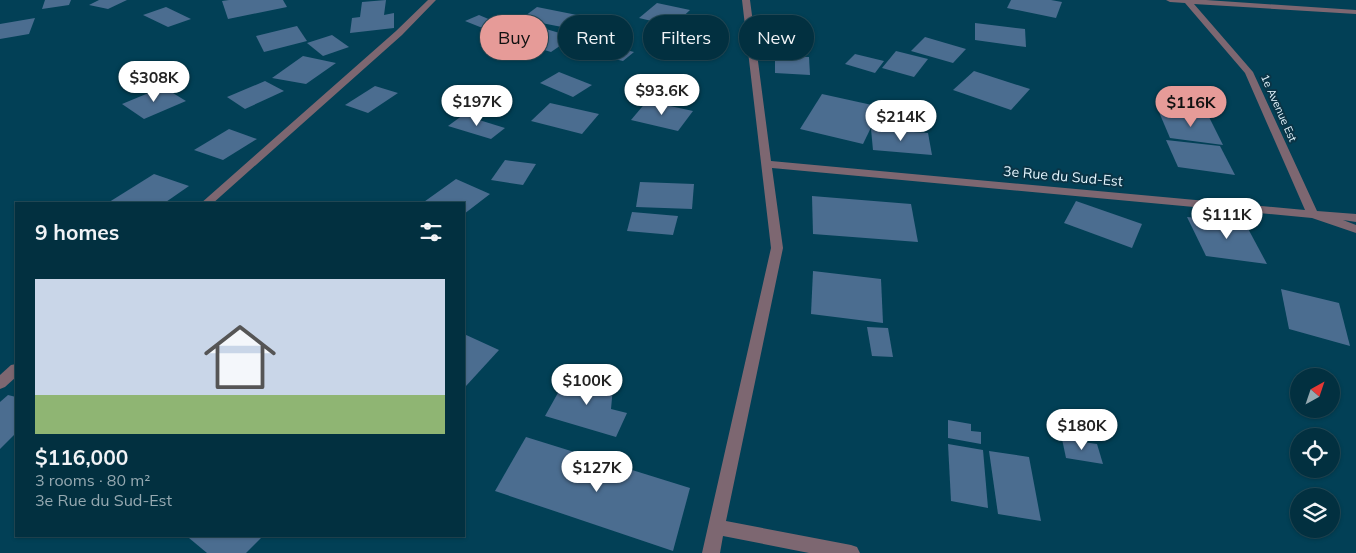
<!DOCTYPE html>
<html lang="en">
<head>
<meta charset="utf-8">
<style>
  :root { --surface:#023040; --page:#0c3847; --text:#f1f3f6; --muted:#96a9b1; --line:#234b59; --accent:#e69b98 }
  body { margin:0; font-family:Mulish,sans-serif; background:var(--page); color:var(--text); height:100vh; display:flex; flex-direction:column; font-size:19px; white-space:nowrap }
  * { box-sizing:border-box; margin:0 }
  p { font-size:16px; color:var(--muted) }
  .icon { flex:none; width:28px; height:28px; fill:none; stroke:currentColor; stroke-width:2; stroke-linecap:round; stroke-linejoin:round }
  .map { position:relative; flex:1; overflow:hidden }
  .drawer { position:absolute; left:15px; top:202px; width:450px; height:335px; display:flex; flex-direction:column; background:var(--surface); border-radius:0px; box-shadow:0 1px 4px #0004,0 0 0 1px var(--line) }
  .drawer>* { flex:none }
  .hud { position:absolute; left:480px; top:15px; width:475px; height:45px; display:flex; gap:10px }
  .needle { width:32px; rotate:40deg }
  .tools { position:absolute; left:1290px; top:368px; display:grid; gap:10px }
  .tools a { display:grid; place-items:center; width:50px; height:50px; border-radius:50%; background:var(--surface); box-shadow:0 1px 4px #0004,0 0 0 1px var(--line); font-size:25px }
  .price { position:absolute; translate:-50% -42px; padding:0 11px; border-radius:18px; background:#fff; color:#222; font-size:16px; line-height:32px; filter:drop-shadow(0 1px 2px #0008) }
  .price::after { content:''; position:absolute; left:50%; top:30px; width:15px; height:11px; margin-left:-8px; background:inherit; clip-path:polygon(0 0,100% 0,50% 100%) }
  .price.active { background:var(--accent); color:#111 }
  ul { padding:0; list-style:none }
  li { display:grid; align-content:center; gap:10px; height:265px; padding:0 20px }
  li span { display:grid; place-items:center; height:155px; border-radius:0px; color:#555 }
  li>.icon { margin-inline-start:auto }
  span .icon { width:90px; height:90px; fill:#fffc; stroke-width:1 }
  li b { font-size:21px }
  h2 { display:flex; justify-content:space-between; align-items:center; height:60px; padding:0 20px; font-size:21px }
  .chip { padding:0 18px; border-radius:22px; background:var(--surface); box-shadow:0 1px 4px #0004,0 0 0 1px var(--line); font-size:18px; line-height:45px }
  .chip.active { background:var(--accent); color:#111 }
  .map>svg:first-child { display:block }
  .building { fill:#4b6d90 }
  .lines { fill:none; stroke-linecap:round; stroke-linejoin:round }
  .street { fill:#7d6771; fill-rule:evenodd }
  .labels { text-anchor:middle; stroke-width:4; stroke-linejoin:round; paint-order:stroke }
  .far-street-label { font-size:11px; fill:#e6f7ff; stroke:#0a3446 }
  .street-label { font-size:14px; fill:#e6f7ff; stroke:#0a3446 }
</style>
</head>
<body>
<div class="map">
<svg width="1356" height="553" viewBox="0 0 1356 553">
  <rect width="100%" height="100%" fill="#024056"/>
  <!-- building -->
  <g class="building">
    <polygon points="45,0 71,0 69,5 42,9"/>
    <polygon points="99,0 127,0 108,9 89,5"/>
    <polygon points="229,0 283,0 287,7 228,19 222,1"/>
    <polygon points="386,0 384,15 394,13 394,28 350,33 352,18 360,17 362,2"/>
    <polygon points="1011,0 1051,0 1062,2 1056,18 1007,8"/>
    <polygon points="657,3 690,10 673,26 639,18"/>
    <polygon points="166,7 191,19 168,27 143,15"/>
    <polygon points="537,7 577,15 562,27 521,19"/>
    <polygon points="479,15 498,23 485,29 465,21"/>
    <polygon points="35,18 29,34 0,39 0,24"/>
    <polygon points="975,23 1025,29 1026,47 975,40"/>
    <polygon points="297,26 307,41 264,52 256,36"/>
    <polygon points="546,29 573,37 551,52 524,44"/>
    <polygon points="332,35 349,47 323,56 307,43"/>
    <polygon points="925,37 966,49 953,63 911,51"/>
    <polygon points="592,41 634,52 623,61 580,51"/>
    <polygon points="896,51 928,59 914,77 882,68"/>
    <polygon points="855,54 884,61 875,73 845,64"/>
    <polygon points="303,56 336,63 306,84 272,78"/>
    <polygon points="775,56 809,57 810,75 775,73"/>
    <polygon points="974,71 1030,89 1011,110 953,90"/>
    <polygon points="559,72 592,85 573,97 540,83"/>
    <polygon points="265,81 284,91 245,109 227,97"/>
    <polygon points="375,86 398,93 368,113 345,105"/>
    <polygon points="163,87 186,101 144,119 122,104"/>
    <polygon points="822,94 881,107 863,144 800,129"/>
    <polygon points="647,101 693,111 678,131 631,120"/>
    <polygon points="550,103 599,114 582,134 531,121"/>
    <polygon points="1159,112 1209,117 1223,145 1170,138"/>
    <polygon points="463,115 505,128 491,139 448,126"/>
    <polygon points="229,129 257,139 223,160 194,150"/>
    <polygon points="871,129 928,133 932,155 873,150"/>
    <polygon points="1166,140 1220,146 1235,175 1178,167"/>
    <polygon points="505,160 536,164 523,185 491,180"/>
    <polygon points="154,174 189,186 163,204 106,204"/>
    <polygon points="456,179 490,194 464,214 464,204 421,204"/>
    <polygon points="640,182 694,184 692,209 636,207"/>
    <polygon points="812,196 911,204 918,242 813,234"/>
    <polygon points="1076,201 1142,224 1132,248 1064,223"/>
    <polygon points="632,212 678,216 673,235 627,231"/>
    <polygon points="1187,217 1245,223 1267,264 1206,256"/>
    <polygon points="813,271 881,279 883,323 811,314"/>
    <polygon points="1281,289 1339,303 1350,346 1289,329"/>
    <polygon points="867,327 888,328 893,357 872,356"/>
    <polygon points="464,334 499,350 466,386 464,385"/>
    <polygon points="568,375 613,387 611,409 627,413 616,437 545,416"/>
    <polygon points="8,395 16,397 16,433 0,449 0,402"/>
    <polygon points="948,420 971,424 971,431 981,432 981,444 948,438"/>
    <polygon points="526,437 690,488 673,551 495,491"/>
    <polygon points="1062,439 1097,444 1103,464 1066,458"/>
    <polygon points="948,444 983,450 988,508 951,501"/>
    <polygon points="989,451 1029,457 1041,521 998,514"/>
    <polygon points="191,536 263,536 246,553 207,553 189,538"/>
  </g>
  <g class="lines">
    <!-- street -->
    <g class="street">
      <polygon points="428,0 436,0 402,35 212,204 200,204 396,31"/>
      <polygon points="742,0 750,0 771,161 1305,210 1245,73 1185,3 1170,2 1166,0 1206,0 1356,10 1356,14 1194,4 1253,72 1317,211 1356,214 1356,222 1343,220 1356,225 1356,233 1312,218 772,168 783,248 726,521 851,545 857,547 860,553 809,553 723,536 720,553 702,553 771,248"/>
      <polygon points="16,364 16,377 5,387 0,389 0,375 11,365"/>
    </g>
  </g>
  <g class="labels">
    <!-- far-street labels -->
    <g class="far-street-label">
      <text transform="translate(1279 108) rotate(66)" y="4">1e Avenue Est</text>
    </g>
    <!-- street labels -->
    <g class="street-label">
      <text transform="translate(1063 176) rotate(5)" y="5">3e Rue du Sud-Est</text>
    </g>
  </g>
</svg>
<div class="tools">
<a><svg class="needle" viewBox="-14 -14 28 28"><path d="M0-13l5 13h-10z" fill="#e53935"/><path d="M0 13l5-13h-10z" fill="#96a9b1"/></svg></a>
<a><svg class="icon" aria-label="locate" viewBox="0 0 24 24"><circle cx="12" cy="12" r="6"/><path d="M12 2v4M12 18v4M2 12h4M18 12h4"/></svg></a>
<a><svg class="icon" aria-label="layers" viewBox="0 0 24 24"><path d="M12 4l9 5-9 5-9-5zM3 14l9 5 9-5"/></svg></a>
</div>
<b class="price" style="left:154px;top:103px">$308K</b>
<b class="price" style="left:662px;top:116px">$93.6K</b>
<b class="price" style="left:477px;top:127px">$197K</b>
<b class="price active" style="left:1191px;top:128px">$116K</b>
<b class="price" style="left:901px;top:142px">$214K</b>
<b class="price" style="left:1227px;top:240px">$111K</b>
<b class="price" style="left:587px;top:406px">$100K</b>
<b class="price" style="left:1082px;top:451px">$180K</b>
<b class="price" style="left:597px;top:493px">$127K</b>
<div class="hud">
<a class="chip active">Buy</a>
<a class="chip">Rent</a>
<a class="chip">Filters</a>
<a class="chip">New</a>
</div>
<section class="drawer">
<h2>9 homes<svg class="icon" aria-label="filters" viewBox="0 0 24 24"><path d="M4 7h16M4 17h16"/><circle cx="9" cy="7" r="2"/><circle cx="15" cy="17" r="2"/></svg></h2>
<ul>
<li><span style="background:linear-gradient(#c9d6e8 75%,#8fb573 0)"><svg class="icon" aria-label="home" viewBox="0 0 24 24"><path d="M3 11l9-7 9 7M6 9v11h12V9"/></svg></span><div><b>$116,000</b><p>3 rooms · 80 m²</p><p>3e Rue du Sud-Est</p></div></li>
</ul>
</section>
</div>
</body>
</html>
